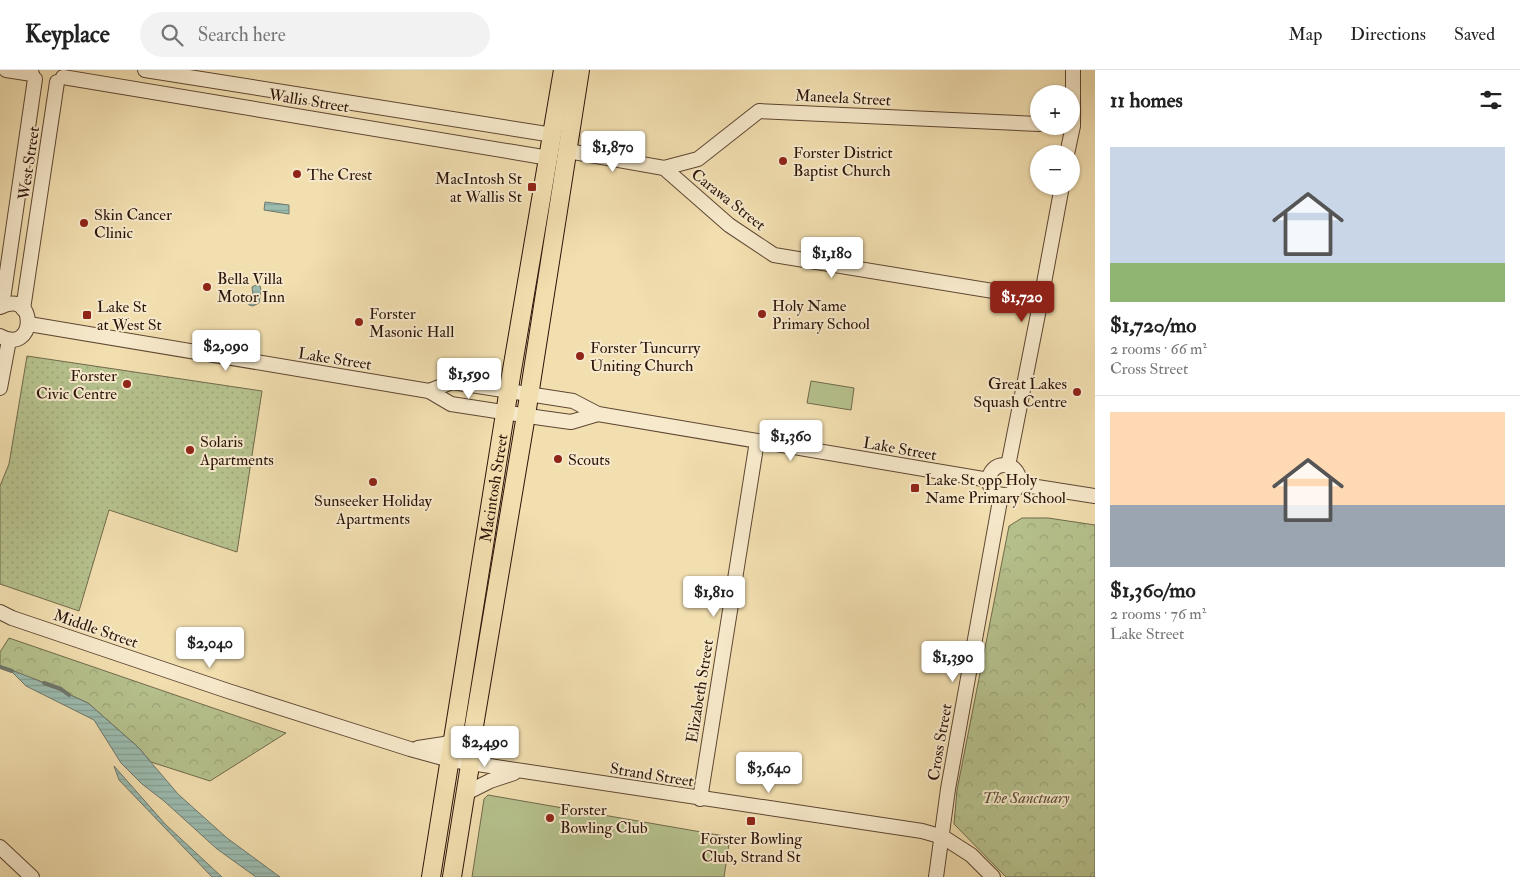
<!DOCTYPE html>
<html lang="en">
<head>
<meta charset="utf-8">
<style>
  :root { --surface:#fff; --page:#f2f2f2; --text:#222; --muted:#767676; --line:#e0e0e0; --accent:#8f2418 }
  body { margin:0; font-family:"IM FELL Double Pica",serif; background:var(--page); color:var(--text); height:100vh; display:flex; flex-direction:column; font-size:19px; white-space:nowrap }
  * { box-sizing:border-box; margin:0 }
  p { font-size:16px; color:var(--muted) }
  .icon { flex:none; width:28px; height:28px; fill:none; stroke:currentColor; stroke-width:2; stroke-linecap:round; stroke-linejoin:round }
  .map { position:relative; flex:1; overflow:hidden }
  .details { display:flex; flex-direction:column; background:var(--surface); width:425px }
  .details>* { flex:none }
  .tools { position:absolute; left:1030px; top:15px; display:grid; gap:10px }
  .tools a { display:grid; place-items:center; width:50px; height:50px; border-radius:50%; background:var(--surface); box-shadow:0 1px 4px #0004; font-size:25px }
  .price { position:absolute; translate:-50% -42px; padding:0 11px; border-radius:5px; background:#fff; color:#222; font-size:16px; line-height:32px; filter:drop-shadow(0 1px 2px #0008) }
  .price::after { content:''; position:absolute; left:50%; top:30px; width:15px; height:11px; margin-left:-8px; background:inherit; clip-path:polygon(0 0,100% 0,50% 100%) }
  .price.current { background:var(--accent); color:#fff }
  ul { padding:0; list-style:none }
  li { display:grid; align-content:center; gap:10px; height:265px; padding:0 15px }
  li+li { border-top:1px solid var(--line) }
  li span { display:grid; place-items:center; height:155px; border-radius:0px; color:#555 }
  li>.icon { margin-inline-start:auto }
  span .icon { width:90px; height:90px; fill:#fffc; stroke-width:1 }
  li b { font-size:21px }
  h2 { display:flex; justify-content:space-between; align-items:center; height:60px; padding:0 15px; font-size:21px }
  header { display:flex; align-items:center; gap:30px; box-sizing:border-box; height:70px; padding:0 25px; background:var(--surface); border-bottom:1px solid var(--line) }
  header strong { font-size:24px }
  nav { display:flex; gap:28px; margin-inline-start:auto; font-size:18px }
  .search { width:350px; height:45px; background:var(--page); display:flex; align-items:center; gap:12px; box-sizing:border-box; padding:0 18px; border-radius:28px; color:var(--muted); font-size:19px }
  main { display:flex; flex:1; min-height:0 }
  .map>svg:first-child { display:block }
  .grass { fill:url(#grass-dots); stroke:#716a4c }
  .forest { fill:url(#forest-crowns); stroke:#716a4c }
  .park { fill:#b6c28e; stroke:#716a4c }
  .water { fill:url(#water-rules); stroke:#6f786d }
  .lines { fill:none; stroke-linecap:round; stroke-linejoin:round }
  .stream { stroke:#6f786d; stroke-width:4 }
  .minor-casing { stroke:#5e4633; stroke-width:16 }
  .major-casing { stroke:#2c1309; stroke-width:20 }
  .minor { stroke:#f7eacc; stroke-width:14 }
  .major { stroke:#f2dfb0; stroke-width:18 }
  .poi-dot { fill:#8f2418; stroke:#f7eacc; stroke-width:2 }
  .labels { text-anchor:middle; stroke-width:4; stroke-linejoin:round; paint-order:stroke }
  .street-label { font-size:16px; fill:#2c1309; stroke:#f7eacc }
  .poi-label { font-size:16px; fill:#2c1309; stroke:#f7eacc; text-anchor:start }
  .park-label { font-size:16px; font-style:italic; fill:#5c5038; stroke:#f7eacc }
</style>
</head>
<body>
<header>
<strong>Keyplace</strong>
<div class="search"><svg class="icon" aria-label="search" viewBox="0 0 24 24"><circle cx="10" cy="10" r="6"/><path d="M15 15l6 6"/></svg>Search here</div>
<nav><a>Map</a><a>Directions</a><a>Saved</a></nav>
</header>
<main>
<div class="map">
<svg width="1095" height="807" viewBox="0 0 1095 807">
  <defs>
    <pattern id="grass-dots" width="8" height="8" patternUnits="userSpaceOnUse" patternTransform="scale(1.25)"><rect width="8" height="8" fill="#b6c28e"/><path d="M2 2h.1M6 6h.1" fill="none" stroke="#9da679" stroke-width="1.8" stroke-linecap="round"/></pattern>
    <pattern id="forest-crowns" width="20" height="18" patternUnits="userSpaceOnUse" patternTransform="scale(1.25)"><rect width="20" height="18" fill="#b6c28e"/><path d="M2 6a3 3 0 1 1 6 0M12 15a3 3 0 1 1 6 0" fill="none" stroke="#9da679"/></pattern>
    <pattern id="water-rules" width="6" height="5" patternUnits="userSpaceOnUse" patternTransform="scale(1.25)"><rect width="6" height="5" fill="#9cbcb0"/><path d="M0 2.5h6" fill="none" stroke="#87a196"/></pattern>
  </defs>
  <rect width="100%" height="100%" fill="#f2dfb0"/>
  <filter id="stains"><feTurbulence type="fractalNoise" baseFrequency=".004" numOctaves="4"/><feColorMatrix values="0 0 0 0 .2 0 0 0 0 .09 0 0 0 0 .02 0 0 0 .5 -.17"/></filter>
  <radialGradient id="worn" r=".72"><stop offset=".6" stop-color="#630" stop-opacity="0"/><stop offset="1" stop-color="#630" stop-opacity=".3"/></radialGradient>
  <!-- grass -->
  <polygon class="grass" points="27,286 262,321 237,482 109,440 79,541 0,514 0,416 9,394"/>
  <!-- forest -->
  <g class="forest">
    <polygon points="1022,448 1048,448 1095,455 1095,807 1006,807 954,754 957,720 1009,456"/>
    <polygon points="9,568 286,663 210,711 151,692 138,677 88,633 37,610 0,597 0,582"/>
  </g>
  <!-- park -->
  <g class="park">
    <polygon points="811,311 854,318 851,340 807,333"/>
    <polygon points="488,725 730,767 724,807 472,807 484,729"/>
  </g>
  <!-- water -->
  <g class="water">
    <polygon points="265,132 289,135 289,144 264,140"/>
    <polygon points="256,215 260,216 261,220 259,233 253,236 249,235 248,230 253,225 252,217"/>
    <polygon points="9,599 37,610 88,633 138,677 178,724 227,768 280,807 256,807 217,779 164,731 142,714 121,693 94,650 26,616"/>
    <polygon points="114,696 166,755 222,807 212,807 119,710"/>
  </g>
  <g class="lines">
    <!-- stream -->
    <g class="stream">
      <polyline points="0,597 12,601"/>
      <polyline points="44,613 61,619 69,625"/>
    </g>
    <defs>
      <g id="minor">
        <polyline points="6,0 32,4"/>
        <polyline points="145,0 553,65"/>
        <polyline points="63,7 549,88"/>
        <polyline points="568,81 664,98 698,89 759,41 1039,54"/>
        <polyline points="1067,84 1073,56 1073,0"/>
        <polyline points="664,98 729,155 774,185 1041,229"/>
        <polyline points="2,236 35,9"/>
        <path d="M0,237C38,218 36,286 0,266"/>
        <polyline points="23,239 57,12"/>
        <polyline points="29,254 429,321 451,334 542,348 571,352 598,344"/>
        <polyline points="0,318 9,270"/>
        <polyline points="429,321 452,312 573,331 598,344 989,410"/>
        <circle cx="1004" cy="410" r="15"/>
        <polyline points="1008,396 1041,229 1062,116"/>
        <polyline points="1018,414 1095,426"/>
        <polyline points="0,542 12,548 228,621 410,679 450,690 922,761 943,767 971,785 993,807"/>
        <polyline points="418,678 444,674 452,671"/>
        <polyline points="466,723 490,711 514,703"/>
        <polyline points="700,729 757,371"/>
        <polyline points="0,777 32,807"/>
        <polyline points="936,807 948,719 1001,425"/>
      </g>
      <g id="major">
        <path id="s1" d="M431,807L511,306L563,0"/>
        <polyline points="452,807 470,695 473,662 526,345 580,0"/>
      </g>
    </defs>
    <!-- minor casing -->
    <use href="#minor" class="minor-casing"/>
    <!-- major casing -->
    <use href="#major" class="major-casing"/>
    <!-- minor -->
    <use href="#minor" class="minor"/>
    <!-- major -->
    <use href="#major" class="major"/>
  </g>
  <!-- markers -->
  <g class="poi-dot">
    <circle cx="783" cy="91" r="5"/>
    <circle cx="297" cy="104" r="5"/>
    <rect x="527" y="112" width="10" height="10" rx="2.5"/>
    <circle cx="84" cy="153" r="5"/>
    <circle cx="207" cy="217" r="5"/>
    <circle cx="762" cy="244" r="5"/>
    <rect x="82" y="240" width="10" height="10" rx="2.5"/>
    <circle cx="359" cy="252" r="5"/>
    <circle cx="580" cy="286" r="5"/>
    <circle cx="127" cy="314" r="5"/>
    <circle cx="1077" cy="322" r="5"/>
    <circle cx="190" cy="380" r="5"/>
    <circle cx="558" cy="389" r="5"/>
    <circle cx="373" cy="412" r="5"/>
    <rect x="910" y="413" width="10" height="10" rx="2.5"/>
    <circle cx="550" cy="748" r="5"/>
    <rect x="746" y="746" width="10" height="10" rx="2.5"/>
  </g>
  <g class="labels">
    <!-- street labels -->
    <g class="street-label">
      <text transform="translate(843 27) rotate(3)" y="6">Maneela Street</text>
      <text transform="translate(309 30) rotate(9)" y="6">Wallis Street</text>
      <text transform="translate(28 93) rotate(-82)" y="6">West Street</text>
      <text transform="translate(729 129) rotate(38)" y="6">Carawa Street</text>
      <text transform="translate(335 288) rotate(9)" y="6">Lake Street</text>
      <text transform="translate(900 378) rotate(10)" y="6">Lake Street</text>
      <text dy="6" stroke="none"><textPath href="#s1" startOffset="394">Macintosh Street</textPath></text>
      <text transform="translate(96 558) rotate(19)" y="6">Middle Street</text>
      <text transform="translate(699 621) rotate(-81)" y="6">Elizabeth Street</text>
      <text transform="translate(939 672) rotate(-80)" y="6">Cross Street</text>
      <text transform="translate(652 704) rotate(9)" y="6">Strand Street</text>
    </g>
    <!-- poi labels -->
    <g class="poi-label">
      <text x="793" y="88">Forster District<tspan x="793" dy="18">Baptist Church</tspan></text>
      <text x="307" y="110">The Crest</text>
      <text x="522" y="114" text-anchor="end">MacIntosh St<tspan x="522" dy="18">at Wallis St</tspan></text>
      <text x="94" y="150">Skin Cancer<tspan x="94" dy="18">Clinic</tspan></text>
      <text x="217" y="214">Bella Villa<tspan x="217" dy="18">Motor Inn</tspan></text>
      <text x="772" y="241">Holy Name<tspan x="772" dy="18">Primary School</tspan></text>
      <text x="97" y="242">Lake St<tspan x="97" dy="18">at West St</tspan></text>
      <text x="369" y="249">Forster<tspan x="369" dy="18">Masonic Hall</tspan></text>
      <text x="590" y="283">Forster Tuncurry<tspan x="590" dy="18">Uniting Church</tspan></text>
      <text x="117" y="311" text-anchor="end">Forster<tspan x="117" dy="18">Civic Centre</tspan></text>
      <text x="1067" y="319" text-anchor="end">Great Lakes<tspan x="1067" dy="18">Squash Centre</tspan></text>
      <text x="200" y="377">Solaris<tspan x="200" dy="18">Apartments</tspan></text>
      <text x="568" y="395">Scouts</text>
      <text x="925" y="415">Lake St opp Holy<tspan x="925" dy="18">Name Primary School</tspan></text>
      <text x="373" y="436" text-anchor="middle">Sunseeker Holiday<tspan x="373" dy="18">Apartments</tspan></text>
      <text x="560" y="745">Forster<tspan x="560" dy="18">Bowling Club</tspan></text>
      <text x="751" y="774" text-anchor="middle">Forster Bowling<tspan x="751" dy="18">Club, Strand St</tspan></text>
    </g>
    <!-- park labels -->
    <g class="park-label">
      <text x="1026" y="733">The Sanctuary</text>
    </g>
  </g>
  <rect width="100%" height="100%" filter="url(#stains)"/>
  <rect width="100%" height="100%" fill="url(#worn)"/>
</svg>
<div class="tools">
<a>+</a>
<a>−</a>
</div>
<b class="price" style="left:613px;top:103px">$1,870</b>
<b class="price" style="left:832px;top:209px">$1,180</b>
<b class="price current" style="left:1022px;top:253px">$1,720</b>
<b class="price" style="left:226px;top:302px">$2,090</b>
<b class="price" style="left:469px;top:330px">$1,590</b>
<b class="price" style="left:791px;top:392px">$1,360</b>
<b class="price" style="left:714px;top:548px">$1,810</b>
<b class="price" style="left:210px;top:599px">$2,040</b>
<b class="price" style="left:953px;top:613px">$1,390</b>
<b class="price" style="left:485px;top:698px">$2,490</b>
<b class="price" style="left:769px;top:724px">$3,640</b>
</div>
<section class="details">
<h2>11 homes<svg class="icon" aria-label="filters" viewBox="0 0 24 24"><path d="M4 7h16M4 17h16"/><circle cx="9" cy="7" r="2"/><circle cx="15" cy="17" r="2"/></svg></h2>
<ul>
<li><span style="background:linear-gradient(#c9d6e8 75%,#8fb573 0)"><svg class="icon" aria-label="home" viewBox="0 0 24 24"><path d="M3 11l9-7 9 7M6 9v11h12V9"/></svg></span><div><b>$1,720/mo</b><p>2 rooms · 66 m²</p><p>Cross Street</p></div></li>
<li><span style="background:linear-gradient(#ffd9b3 60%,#9aa5b1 0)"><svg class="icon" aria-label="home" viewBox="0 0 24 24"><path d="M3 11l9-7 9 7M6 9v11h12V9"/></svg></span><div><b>$1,360/mo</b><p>2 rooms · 76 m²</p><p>Lake Street</p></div></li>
</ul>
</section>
</main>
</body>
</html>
